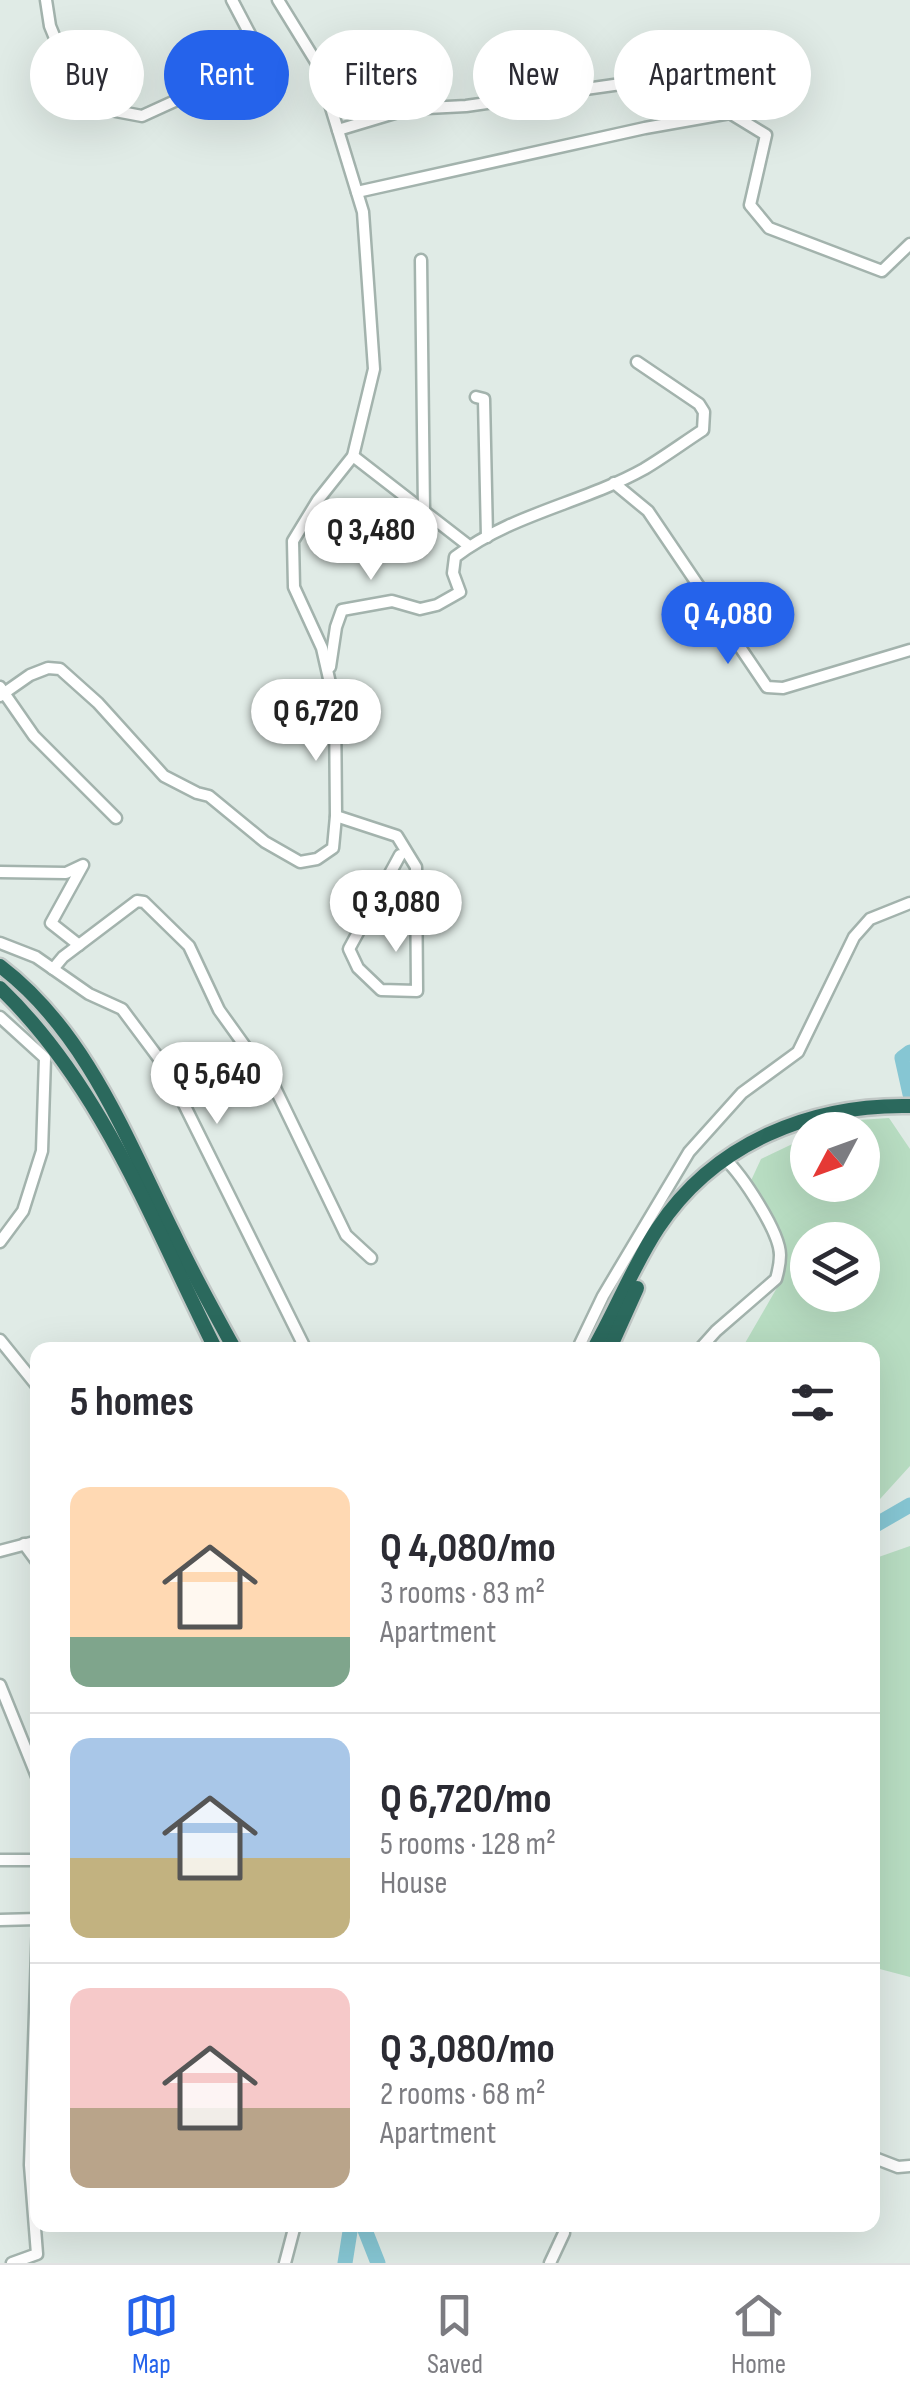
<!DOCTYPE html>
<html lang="en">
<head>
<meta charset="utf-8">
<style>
  :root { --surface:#fff; --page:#f7f7f7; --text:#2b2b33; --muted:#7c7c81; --line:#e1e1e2; --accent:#2563eb }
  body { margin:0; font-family:"Sofia Sans Condensed",sans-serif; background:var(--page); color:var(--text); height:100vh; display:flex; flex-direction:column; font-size:38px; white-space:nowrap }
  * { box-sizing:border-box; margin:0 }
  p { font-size:32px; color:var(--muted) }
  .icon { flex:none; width:55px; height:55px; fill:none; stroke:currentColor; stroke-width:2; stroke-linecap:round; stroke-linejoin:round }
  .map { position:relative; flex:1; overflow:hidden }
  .panel { position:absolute; left:30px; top:1342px; width:850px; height:890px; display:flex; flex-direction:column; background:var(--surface); border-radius:20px; box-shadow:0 10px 40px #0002 }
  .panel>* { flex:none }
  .hud { position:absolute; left:30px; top:30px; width:850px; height:90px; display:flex; gap:20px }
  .needle { width:65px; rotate:229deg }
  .controls { position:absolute; left:790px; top:1112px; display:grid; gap:20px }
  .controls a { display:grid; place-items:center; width:90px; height:90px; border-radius:50%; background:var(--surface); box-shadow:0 10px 40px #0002; font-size:50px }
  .price { position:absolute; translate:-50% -85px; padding:0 22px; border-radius:35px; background:#fff; color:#222; font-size:32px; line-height:65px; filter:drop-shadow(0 2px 5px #0008) }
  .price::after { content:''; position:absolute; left:50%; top:60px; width:30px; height:22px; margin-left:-15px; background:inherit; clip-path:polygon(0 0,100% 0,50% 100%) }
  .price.active { background:var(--accent); color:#fff }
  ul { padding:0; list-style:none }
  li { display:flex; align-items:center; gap:30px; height:250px; padding:0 40px }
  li+li { border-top:2px solid var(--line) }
  li span { display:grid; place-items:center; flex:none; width:280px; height:200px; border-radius:20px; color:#555 }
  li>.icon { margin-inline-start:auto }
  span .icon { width:120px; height:120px; fill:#fffc; stroke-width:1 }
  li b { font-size:42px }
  h2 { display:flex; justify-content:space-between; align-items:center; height:120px; padding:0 40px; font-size:42px }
  .tag { padding:0 35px; border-radius:45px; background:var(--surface); box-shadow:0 10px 40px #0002; font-size:35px; line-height:90px }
  .tag.active { background:var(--accent); color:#fff }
  .tab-bar { display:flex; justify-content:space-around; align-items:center; height:140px; border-top:2px solid var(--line); background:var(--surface); font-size:28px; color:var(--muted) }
  .tab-bar a { display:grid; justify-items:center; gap:5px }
  .tab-bar .active { color:var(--accent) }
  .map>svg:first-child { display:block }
  .green { fill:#b8ddc2; fill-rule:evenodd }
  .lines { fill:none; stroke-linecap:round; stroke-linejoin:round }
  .river { stroke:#86c6d3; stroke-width:15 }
  .minor-casing { stroke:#a3b3ad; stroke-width:15 }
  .highway-casing { stroke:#c1c8c6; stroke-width:19 }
  .minor { stroke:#fff; stroke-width:10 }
  .highway { stroke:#2b695d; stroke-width:14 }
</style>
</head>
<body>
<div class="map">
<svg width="910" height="2263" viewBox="0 0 910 2263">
  <rect width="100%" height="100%" fill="#e0ebe6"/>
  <!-- green -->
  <g class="green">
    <path d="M889,1118L910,1149V1466L880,1499L873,1502L872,1350H741L782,1279L786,1247L762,1202L748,1187L761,1159L807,1137L808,1185H862V1130H822L843,1121ZM808,1240H862V1295H808Z"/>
    <polygon points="910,1546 910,1977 876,1968 872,1962 873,1559"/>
  </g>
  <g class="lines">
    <!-- river -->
    <g class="river">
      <polyline points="910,1052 902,1058 910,1094"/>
      <polyline points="872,1527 910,1505"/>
      <polyline points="363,2225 378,2263"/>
      <polyline points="345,2263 351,2225"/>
    </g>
    <defs>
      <g id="minor">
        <polyline points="46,0 50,26 71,77 89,97 110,110 142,116 234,74 252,58 254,42 232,0"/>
        <polyline points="338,130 408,109 466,106 635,82"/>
        <polyline points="357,192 645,128 730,113 766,135 750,205 769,228 882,271 910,244"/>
        <polyline points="421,260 424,511"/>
        <polyline points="476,397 484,399 487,537"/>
        <polyline points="353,456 469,546"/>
        <polyline points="614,483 648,511 767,687 783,688 910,650"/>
        <path d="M330,667L336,627L342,610L392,601L420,609L437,605L460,592L453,573L455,557C511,514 583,503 644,469C664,457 683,443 703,430L704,412L699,404L637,362"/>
        <polyline points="0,687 34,736 116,818"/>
        <polyline points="0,696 30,675 48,668 60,669 98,703 164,776 197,793 209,796 265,842 300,862 317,859 333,848 336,816 335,705 322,648 294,587 293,541 318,500 353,456 374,369 363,212 318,65 278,0"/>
        <polyline points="336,816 397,836 416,867 417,991 381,990 358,968 349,949 400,855"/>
        <polyline points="0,872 66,873 83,865 51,923 79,945"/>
        <polyline points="0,943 36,957 89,994 122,1009 166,1068 306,1350"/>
        <polyline points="53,969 63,957 137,901 144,902 189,946 219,1010 275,1088 346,1235 371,1258"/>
        <polyline points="0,1017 45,1058 42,1151 23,1211 0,1242"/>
        <polyline points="0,1340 38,1387"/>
        <polyline points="581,1350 580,1344 603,1296 689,1152 742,1093 798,1052 854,937 870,919 910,903"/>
        <path d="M699,1350L716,1331L776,1279C778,1272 780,1263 780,1255C780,1232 742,1175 725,1159"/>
        <polyline points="24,1544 38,1563"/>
        <polyline points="0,1551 38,1541"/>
        <polyline points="0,1685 38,1779"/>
        <polyline points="0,1860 38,1860"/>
        <polyline points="0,1920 38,1919"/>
        <polyline points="872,2157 898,2167 910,2166"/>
        <polyline points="12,2263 37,2254 30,2165 38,1921"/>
        <polyline points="285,2263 295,2225"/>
        <polyline points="550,2263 564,2233 563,2225"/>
      </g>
      <g id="highway">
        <path d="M0,966C87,1032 127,1140 174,1234C193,1274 214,1312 235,1350"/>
        <path d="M0,988C103,1087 153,1225 216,1350"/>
        <path d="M593,1350C616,1310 633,1266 658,1228C714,1143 811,1104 910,1106"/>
        <polyline points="609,1350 637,1288"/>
      </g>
    </defs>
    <!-- minor casing -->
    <use href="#minor" class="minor-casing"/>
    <!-- highway casing -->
    <use href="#highway" class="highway-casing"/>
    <!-- minor -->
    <use href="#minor" class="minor"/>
    <!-- highway -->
    <use href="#highway" class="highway"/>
  </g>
</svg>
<div class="controls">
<a><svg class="needle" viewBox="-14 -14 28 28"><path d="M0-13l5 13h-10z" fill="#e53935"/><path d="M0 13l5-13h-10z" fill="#7c7c81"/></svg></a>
<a><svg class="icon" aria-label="layers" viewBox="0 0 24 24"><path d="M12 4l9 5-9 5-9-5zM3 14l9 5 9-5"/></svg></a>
</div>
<b class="price" style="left:371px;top:583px">Q 3,480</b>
<b class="price active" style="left:728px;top:667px">Q 4,080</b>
<b class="price" style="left:316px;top:764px">Q 6,720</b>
<b class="price" style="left:396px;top:955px">Q 3,080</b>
<b class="price" style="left:217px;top:1127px">Q 5,640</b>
<div class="hud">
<a class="tag">Buy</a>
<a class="tag active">Rent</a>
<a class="tag">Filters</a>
<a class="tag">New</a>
<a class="tag">Apartment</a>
</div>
<section class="panel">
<h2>5 homes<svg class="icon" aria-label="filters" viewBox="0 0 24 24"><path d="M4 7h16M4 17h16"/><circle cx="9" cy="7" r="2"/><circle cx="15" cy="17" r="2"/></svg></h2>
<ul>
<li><span style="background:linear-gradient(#ffd9b3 75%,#7fa58c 0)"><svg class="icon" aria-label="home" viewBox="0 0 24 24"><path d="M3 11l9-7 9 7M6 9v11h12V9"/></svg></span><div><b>Q 4,080/mo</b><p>3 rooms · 83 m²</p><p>Apartment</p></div></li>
<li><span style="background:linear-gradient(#a9c7e8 60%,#c2b280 0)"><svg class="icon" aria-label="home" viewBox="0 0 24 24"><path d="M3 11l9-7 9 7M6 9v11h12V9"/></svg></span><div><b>Q 6,720/mo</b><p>5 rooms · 128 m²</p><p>House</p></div></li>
<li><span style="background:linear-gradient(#f6c9c9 60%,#b9a48a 0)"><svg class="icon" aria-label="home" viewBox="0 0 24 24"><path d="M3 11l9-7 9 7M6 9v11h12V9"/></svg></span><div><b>Q 3,080/mo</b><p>2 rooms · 68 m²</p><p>Apartment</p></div></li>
</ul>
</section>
</div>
<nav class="tab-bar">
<a class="active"><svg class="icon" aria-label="map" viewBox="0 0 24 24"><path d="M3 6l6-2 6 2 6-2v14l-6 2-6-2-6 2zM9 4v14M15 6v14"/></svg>Map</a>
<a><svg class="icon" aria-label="saved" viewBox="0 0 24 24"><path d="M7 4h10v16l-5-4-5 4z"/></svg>Saved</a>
<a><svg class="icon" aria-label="home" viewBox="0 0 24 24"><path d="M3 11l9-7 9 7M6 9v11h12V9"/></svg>Home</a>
</nav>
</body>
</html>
